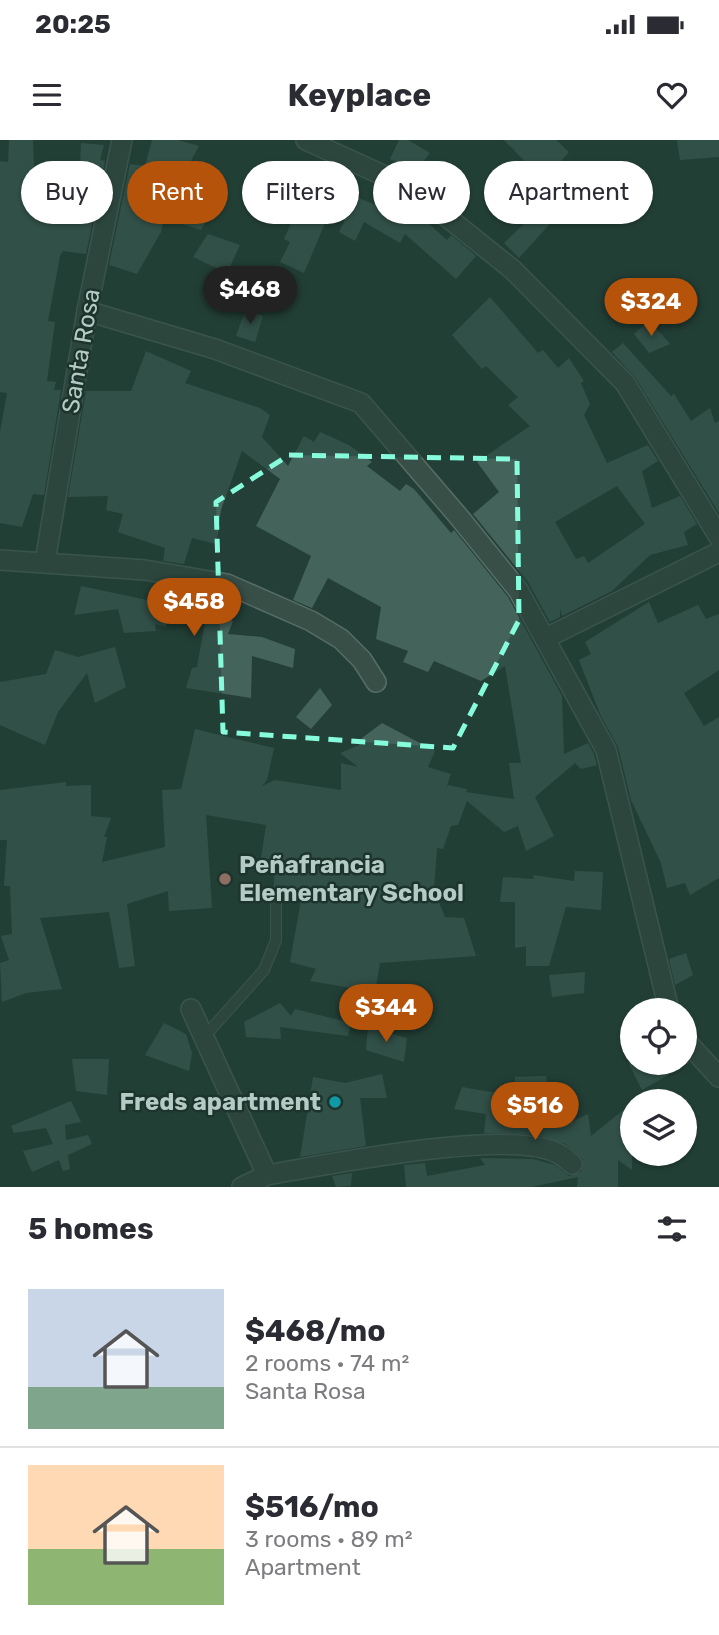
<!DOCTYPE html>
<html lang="en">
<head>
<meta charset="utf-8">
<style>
  :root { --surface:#fff; --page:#f7f7f7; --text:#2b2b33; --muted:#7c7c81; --line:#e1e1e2; --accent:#b45309 }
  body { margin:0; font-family:Rubik,sans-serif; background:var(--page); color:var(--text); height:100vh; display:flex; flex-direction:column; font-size:26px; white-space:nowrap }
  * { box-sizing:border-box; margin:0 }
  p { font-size:23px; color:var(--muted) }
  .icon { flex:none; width:38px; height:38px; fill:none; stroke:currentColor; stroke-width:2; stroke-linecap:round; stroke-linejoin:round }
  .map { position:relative; height:1047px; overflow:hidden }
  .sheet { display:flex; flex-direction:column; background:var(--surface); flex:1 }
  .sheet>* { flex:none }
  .banner { position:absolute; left:21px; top:21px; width:677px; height:63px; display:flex; gap:14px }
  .controls { position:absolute; left:620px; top:858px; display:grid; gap:14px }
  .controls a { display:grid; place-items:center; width:77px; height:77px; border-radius:50%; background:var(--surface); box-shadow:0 2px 5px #0004; font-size:35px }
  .price { position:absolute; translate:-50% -60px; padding:0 16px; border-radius:24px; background:var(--accent); color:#fff; font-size:23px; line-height:46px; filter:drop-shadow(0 2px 4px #0008) }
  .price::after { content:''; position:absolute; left:50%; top:42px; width:21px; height:16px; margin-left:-10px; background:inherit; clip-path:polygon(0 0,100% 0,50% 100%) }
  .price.selected { background:#222; color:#fff }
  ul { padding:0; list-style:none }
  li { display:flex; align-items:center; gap:21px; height:175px; padding:0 28px }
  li+li { border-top:2px solid var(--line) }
  li span { display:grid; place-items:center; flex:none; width:196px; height:140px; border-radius:0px; color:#555 }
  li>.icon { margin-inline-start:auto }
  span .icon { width:84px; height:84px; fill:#fffc; stroke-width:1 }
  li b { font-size:30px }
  h2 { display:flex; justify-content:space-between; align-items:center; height:84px; padding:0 28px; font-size:30px }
  .tag { padding:0 24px; border-radius:32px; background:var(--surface); box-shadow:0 2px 5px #0004; font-size:24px; line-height:63px }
  .tag.selected { background:var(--accent); color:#fff }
  .status { display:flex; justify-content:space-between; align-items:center; height:49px; padding:0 35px; background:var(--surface); direction:ltr }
  .status svg { height:19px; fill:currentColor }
  header { display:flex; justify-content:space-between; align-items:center; height:91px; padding:0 28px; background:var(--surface); font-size:32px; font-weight:700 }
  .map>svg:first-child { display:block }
  .building { fill:#44645b; fill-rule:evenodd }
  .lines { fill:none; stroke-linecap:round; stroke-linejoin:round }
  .service-casing { stroke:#566d66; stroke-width:12 }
  .minor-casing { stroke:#566d66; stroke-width:22 }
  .service { stroke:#384f48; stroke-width:10 }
  .minor { stroke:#384f48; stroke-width:19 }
  .marked { fill:none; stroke:#87fcdd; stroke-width:5; stroke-dasharray:14 9; stroke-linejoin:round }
  .education-dot { fill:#8d6e63; stroke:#1d342d; stroke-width:2.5 }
  .culture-dot { fill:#0f9aa8; stroke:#1d342d; stroke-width:2.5 }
  .labels { text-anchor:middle; stroke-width:5; stroke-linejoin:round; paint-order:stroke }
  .street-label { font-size:24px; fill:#b4cac4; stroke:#1d342d }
  .poi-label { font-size:24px; font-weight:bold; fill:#b4cac4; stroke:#1d342d; text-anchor:start }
</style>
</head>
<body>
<div class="status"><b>20:25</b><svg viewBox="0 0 49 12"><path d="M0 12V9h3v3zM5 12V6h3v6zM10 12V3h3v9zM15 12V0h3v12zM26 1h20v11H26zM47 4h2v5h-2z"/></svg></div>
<header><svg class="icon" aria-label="menu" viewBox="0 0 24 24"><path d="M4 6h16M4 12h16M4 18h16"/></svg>Keyplace<svg class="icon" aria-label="heart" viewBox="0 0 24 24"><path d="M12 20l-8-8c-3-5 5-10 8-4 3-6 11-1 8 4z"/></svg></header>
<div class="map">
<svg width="719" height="1047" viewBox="0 0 719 1047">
  <rect width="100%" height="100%" fill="#233f37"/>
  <!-- building -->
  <g class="building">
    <polygon points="9,0 33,0 34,28 80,28 81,3 104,5 100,20 105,21 86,114 63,111 60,116 48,181 55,182 47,241 56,242 54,250 61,250 44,355 33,354 22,387 0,383 0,292 7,253 0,252 0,21 8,22"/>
    <polygon points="152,0 178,0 199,6 170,59 214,68 201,90 164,78 161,92 137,134 109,125 130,24 145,26"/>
    <polygon points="399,0 408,0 430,13 416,31 390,19"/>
    <polygon points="504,0 556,0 569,12 544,41"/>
    <polygon points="677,0 719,0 719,17 680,20"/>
    <polygon points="283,27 319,43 309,70 274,53"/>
    <polygon points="566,43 577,54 519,118 504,103"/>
    <polygon points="356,57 403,76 410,67 447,100 451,95 476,116 456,139 405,94 400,103 364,82 355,101 339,92"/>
    <polygon points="296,72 326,81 304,133 280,122 290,102 284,99"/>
    <polygon points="208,94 240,105 227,133 193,117"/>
    <path d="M490,157L538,213L543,210L558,228L569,218L584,241L581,243L590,264L584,275L607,323L648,305L658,321L642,331L652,368L680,356L697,384L684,392L688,405L650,415L612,451L562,476L560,469V477L550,482L528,442L473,374L499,352L477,322L530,286L508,265L518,257L486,226L482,229L452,195ZM617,346L645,384L588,423L584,416L576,419L555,382Z"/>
    <polygon points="246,168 263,176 255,202 236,196"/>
    <polygon points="649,180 670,204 649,213 634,194"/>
    <polygon points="623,203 671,256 674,254 691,281 710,268 715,283 719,281 719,373 635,237 612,212"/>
    <polygon points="146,211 191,231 185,243 260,268 270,275 262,297 288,326 304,296 314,302 320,292 349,305 372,322 367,326 400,351 406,344 414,349 451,393 454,390 508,457 562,556 564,614 588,603 594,614 597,625 581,629 575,623 535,657 554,696 526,711 518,686 504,692 467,661 458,685 451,686 443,709 437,708 434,750 445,777 464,778 476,816 380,823 375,852 310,841 316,829 290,822 301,760 273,755 275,727 260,725 266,685 206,675 212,768 169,771 168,751 127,764 135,826 119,828 109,772 40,778 62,849 26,853 2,862 0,823 9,820 1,796 12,794 10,746 4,746 7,700 0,700 0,650 66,642 66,646 91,645 91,676 111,678 104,697 107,697 102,722 165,707 162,650 181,649 195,589 274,608 267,640 262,646 275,640 341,650 341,623 358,627 340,613 359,605 358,601 382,583 435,611 428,627 451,634 447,645 467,649 466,652 514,659 509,623 521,623 505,526 481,541 434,521 428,532 403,522 408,511 376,499 381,467 328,438 312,468 293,460 311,416 256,386 280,339 242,311 221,370 216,404 192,398 184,424 163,421 165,408 118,392 123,374 106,370 108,356 68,357 86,251 131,251"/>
    <polygon points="160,445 177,448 172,464 221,471 221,476 233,481 228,494 262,497 295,509 293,528 252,516 251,558 186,548 192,528 197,527 205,482 167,483 166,487 155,484 156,491 124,493 118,469 74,475 81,446 157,462"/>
    <polygon points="649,462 658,483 698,465 706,479 719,474 719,530 684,553 704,586 719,577 719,738 690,755 685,743 667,748 661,723 631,660 618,607 600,574 579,520 591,514 585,502"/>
    <polygon points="115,507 126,547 95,563 87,533 58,572 45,605 0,585 0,542 46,534 55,510 78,517"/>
    <polygon points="320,548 332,565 311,589 296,577"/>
    <polygon points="575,731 603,732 601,770 566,767 549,826 526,826 526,806 515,808 515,762 500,762 503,737 534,739 533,735 574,741"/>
    <polygon points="686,813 693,835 675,845 669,819"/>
    <polygon points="585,832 584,853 552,857 549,835"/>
    <polygon points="280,863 291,876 295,869 351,883 348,896 280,887 281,899 246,897 244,882"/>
    <polygon points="164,883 186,894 192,913 189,931 145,915"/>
    <polygon points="368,887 407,898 404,922 366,910"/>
    <polygon points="72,919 109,919 107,955 76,951"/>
    <polygon points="628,922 689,922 689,923 642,950"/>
    <polygon points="382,934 387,958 360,958 366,1006 300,1017 313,937 345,943"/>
    <polygon points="546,936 556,989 588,974 591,996 632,963 632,1030 618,1020 618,1047 577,1047 578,1037 532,1047 406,1047 404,1025 425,1023 427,1036 485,1025 480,1018 533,1019 555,1025 569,1036 581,1032 583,1019 566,1004 536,995 484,993 486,974 454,969 462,947 502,954 502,949 515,947 515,937"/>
    <polygon points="71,961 81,982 65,985 66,1000 88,995 92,1004 68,1015 70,1029 63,1031 59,1020 32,1032 23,1011 53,1004 46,988 14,993 11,986"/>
    <polygon points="352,1033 351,1046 336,1047 332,1036"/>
  </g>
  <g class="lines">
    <defs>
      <polyline id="service" points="204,897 264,830 276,800 276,762"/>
      <g id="minor">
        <polyline points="306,0 411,48 513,130 625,243 719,397"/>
        <polyline points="87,171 215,209 361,263 459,377 518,450 606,610 669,870"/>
        <polyline points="0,420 145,430 227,444 311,481 341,499 362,520 376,542"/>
        <polyline points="45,422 87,171 122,0"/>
        <polyline points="546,498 719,412"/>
        <polyline points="191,869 267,1035 242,1047"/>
        <polyline points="684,899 719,937"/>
        <path d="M267,1035C325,1025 512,987 559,1014C564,1016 568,1021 572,1024"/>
      </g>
    </defs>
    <!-- service casing -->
    <use href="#service" class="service-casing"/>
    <!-- minor casing -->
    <use href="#minor" class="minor-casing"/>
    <!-- service -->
    <use href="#service" class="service"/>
    <!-- minor -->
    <use href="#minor" class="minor"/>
  </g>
  <!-- marked area -->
  <path d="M0 0H719V1047H0ZM289,315L517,319L519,480L453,608L223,592L216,362Z" fill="#233f37" fill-opacity=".55" fill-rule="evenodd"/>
  <path class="marked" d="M289,315L517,319L519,480L453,608L223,592L216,362Z"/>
  <!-- markers -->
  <circle class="education-dot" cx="225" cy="739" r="7"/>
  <circle class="culture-dot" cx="335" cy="962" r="7"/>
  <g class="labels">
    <!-- street labels -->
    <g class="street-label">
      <text transform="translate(81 211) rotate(-80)" y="8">Santa Rosa</text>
    </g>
    <!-- poi labels -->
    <g class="poi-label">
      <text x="239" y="733">Peñafrancia<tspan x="239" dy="28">Elementary School</tspan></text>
      <text x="321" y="970" text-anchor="end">Freds apartment</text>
    </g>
  </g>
</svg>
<div class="controls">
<a><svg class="icon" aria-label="locate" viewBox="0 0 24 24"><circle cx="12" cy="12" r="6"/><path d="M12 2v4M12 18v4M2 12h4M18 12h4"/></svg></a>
<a><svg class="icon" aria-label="layers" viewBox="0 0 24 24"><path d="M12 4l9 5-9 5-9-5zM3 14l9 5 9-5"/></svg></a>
</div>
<b class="price selected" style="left:250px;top:186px">$468</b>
<b class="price" style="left:651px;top:198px">$324</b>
<b class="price" style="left:194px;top:498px">$458</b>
<b class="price" style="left:386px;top:904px">$344</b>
<b class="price" style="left:535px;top:1002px">$516</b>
<div class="banner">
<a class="tag">Buy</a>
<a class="tag selected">Rent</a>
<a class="tag">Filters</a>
<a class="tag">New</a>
<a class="tag">Apartment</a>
</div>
</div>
<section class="sheet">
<h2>5 homes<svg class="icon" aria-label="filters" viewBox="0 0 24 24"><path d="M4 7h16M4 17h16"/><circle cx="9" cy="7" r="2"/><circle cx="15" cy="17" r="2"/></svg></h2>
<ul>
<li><span style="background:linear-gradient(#c9d6e8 70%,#7fa58c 0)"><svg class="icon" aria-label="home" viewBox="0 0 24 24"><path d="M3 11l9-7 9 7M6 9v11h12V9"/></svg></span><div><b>$468/mo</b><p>2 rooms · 74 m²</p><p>Santa Rosa</p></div></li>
<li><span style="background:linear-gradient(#ffd9b3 60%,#8fb573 0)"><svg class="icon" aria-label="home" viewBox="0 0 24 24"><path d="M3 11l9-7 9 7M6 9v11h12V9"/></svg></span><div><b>$516/mo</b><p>3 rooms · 89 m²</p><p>Apartment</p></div></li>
</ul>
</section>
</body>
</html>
